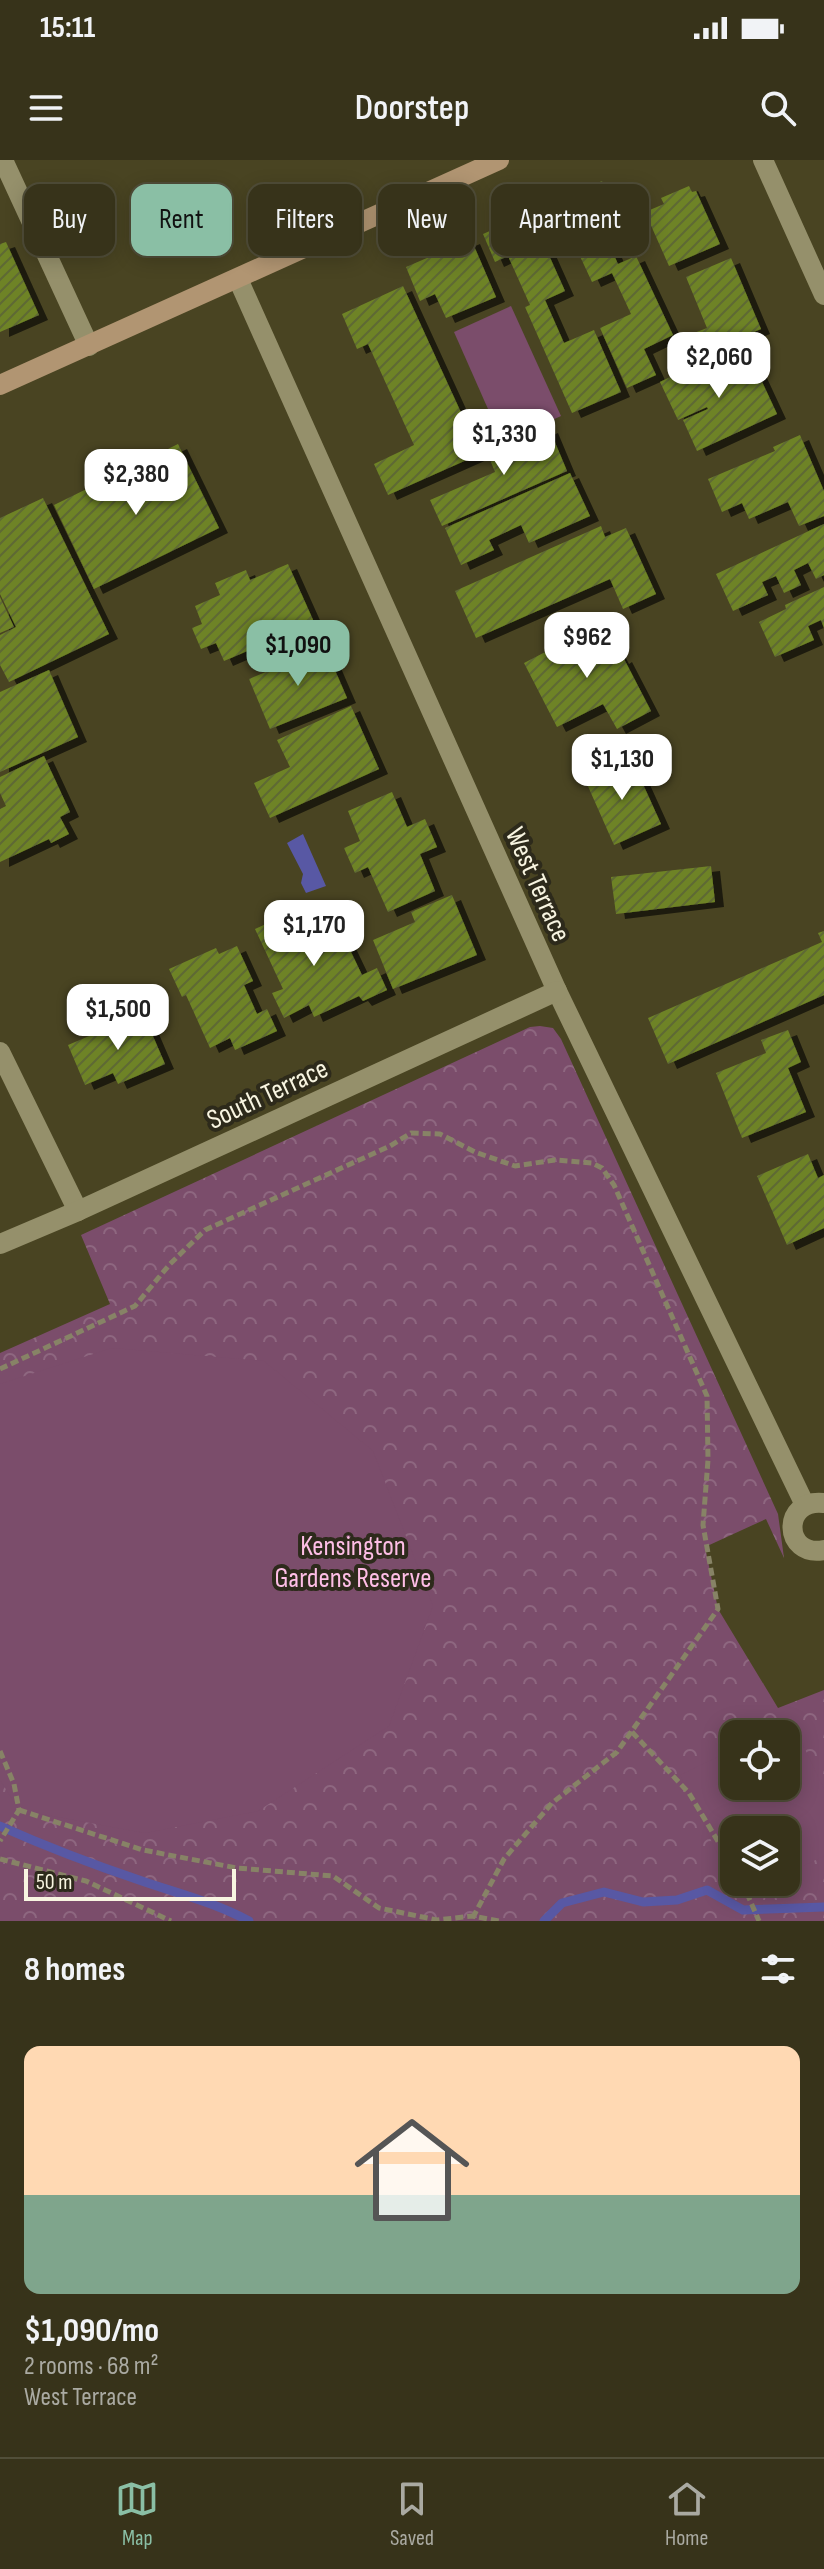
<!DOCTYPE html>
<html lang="en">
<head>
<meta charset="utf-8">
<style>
  :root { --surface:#37331a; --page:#423f27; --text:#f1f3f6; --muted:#aaaaa2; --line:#514e39; --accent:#8abfa5 }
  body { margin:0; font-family:"Sofia Sans Condensed",sans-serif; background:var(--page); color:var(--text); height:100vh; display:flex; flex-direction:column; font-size:30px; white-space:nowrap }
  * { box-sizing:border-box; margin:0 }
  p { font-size:26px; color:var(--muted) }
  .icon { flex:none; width:44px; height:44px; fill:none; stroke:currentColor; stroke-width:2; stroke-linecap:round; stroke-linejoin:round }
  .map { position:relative; height:1761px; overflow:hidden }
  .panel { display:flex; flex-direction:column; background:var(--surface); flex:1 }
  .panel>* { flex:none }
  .top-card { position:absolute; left:24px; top:24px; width:776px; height:72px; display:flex; gap:16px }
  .buttons { position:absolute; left:720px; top:1560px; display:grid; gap:16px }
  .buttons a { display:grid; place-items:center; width:80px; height:80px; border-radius:16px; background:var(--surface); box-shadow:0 4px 20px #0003,0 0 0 2px var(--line); font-size:40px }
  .scale { position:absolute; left:24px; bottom:20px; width:212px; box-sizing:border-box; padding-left:8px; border:4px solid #f8f5e1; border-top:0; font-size:22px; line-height:28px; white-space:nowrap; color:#f8f5e1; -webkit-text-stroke:6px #2d2a1b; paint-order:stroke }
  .price { position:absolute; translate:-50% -68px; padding:0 18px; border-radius:16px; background:#fff; color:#222; font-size:26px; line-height:52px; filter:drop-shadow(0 2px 4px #0008) }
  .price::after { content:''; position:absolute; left:50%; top:48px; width:24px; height:18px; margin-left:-12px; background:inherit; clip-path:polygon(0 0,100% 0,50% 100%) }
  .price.on { background:var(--accent); color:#111 }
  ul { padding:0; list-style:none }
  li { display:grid; align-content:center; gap:16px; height:424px; padding:0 24px }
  li span { display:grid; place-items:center; height:248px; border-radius:16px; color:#555 }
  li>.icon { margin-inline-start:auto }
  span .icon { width:144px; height:144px; fill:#fffc; stroke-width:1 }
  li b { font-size:34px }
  h2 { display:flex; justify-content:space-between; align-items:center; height:96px; padding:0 24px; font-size:34px }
  .pill { padding:0 28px; border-radius:16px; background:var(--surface); box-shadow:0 4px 20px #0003,0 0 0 2px var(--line); font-size:28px; line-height:72px }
  .pill.on { background:var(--accent); color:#111 }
  .status { display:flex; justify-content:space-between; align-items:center; height:56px; padding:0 40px; background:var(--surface); direction:ltr }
  .status svg { height:22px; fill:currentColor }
  header { display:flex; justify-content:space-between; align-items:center; height:104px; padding:0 24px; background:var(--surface); font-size:36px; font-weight:600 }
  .tabs { display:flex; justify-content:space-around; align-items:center; height:112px; border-top:2px solid var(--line); background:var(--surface); font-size:22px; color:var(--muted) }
  .tabs a { display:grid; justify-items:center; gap:4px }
  .tabs .on { color:var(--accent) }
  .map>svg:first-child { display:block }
  .forest { fill:url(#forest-crowns); fill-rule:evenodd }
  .pitch { fill:#7b4d6b }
  .water { fill:#5858a4 }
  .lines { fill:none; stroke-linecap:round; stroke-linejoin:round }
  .stream { stroke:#5858a4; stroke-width:9 }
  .building { fill:url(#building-hatch); filter:url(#shadow) }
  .path { stroke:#878366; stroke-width:5; stroke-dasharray:8 4; stroke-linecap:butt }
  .minor { stroke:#95906b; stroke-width:20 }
  .secondary { stroke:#b19572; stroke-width:20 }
  .labels { text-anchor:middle; stroke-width:8; stroke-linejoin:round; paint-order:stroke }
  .street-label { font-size:28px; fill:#f8f5e1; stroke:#2d2a1b }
  .park-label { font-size:28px; fill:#febee6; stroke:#2d2a1b }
</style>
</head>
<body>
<div class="status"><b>15:11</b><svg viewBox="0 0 49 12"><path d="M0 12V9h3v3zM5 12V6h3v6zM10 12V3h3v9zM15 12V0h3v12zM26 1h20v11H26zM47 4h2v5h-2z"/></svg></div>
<header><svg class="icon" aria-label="menu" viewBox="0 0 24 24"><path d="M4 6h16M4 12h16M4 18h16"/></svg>Doorstep<svg class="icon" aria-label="search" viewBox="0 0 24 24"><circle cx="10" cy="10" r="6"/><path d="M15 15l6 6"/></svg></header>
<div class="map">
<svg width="824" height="1761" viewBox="0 0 824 1761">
  <defs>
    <pattern id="forest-crowns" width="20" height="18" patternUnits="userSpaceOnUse" patternTransform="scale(2)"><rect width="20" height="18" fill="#7b4d6b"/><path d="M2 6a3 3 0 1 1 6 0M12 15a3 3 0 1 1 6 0" fill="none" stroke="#8e6780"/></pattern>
    <pattern id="building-hatch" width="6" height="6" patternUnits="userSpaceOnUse" patternTransform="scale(2)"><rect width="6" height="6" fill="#6e8326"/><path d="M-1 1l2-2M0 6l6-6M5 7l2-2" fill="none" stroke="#5e6934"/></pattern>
    <filter id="shadow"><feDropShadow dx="9" dy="5" stdDeviation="0" flood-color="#0009"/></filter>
  </defs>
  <rect width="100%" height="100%" fill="#494422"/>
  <!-- forest -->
  <path class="forest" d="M540,866L553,868L561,879L778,1354L784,1398L766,1359L705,1387L718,1449L778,1548L824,1530V1761H0V1193L110,1144L81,1075L530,867ZM734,1574H786V1626H734ZM734,1670H786V1722H734Z"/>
  <!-- pitch -->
  <g class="pitch">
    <polygon points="511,146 561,256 503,283 454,172"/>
    <polygon points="112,1188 264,1201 373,1291 433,1446 389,1566 258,1651 145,1673 19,1650 0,1620 0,1224"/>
    <polygon points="792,1562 824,1629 824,1696 786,1714 786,1670 734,1670 734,1722 770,1722 738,1737 680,1615 734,1589 734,1626 786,1626 786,1574 767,1574"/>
  </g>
  <!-- water -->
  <polygon class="water" points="303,674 326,726 306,733 301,723 303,714 287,683"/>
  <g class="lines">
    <!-- stream -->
    <g class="stream">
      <path d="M0,1666C45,1686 92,1704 139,1720C176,1733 214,1742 249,1761"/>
      <polyline points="544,1761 562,1743 604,1732 643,1742 677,1740 707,1730 743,1750 824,1747"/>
    </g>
  </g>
  <!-- building -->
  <g class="building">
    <polygon points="602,21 617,54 599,62 618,104 636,96 673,175 644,189 656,215 627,228 600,168 631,154 612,113 592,122 555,43"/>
    <polygon points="689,26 692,32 696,31 720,84 669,106 645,52 664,44 661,38"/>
    <polygon points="530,53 565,131 545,140 564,183 594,170 621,232 572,253 525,147 530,145 508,96 495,102 483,74"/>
    <polygon points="471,79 496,137 446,158 435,134 420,141 406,107"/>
    <polygon points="6,82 39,155 0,172 0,84"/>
    <polygon points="731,98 761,169 702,193 694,173 707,168 686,117"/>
    <polygon points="403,126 480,294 388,335 374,304 414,285 368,184 357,189 342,154"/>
    <polygon points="740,191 751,213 757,211 777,254 697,291 683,260 708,249 707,247 678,260 660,222 688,208 691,214"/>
    <polygon points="549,268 567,311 442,366 430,340 495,312 488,295"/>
    <polygon points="800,275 824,331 824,356 799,366 788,342 749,359 742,343 722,352 708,319 775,291 773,287"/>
    <polygon points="178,284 219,368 94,429 54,345"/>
    <polygon points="570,313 590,356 529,383 521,365 489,380 494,390 461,405 445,368"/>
    <polygon points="43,338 109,474 9,522 0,505 0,475 16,467 0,434 0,358"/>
    <polygon points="824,364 824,415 816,419 808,403 794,410 801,425 784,433 776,416 762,422 768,435 733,451 716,414"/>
    <polygon points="601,366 605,377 626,368 656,434 623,449 610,419 476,478 455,431"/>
    <polygon points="288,404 314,462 224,501 216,483 201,489 192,468 202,464 195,446 220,435 215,423 246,410 250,420"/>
    <polygon points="824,427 824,468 821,460 808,466 814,480 775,497 759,462 786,449 785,445"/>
    <polygon points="0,437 14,467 0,473"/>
    <polygon points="601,463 620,499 623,497 651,551 617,569 603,544 557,567 524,503"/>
    <polygon points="325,487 347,538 270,569 249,519"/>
    <polygon points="49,510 78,577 0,612 0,532"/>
    <polygon points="351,546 379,609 270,658 254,623 290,607 277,580"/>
    <polygon points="44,596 70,652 60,657 69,674 51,683 49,679 0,702 0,649 6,646 0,633 0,617"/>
    <polygon points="617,600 624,616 637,611 661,664 614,685 583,615"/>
    <polygon points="392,632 407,667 425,659 437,687 420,694 435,731 388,752 368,707 355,713 344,688 360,681 348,651"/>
    <polygon points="711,706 715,742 616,754 611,717"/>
    <polygon points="452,735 477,795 393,829 373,780 415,762 411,752"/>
    <polygon points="290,753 297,768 313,760 320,775 339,767 362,815 377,808 387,830 363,841 359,836 314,857 309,845 284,858 272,833 283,829 255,769"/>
    <polygon points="824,771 824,835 668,904 648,858 822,782 818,773"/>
    <polygon points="237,786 253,821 244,825 257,854 267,849 277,871 235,890 230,878 210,888 186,835 182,837 169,809 216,788 219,794"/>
    <polygon points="143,853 165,904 118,924 113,913 85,925 68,885"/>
    <polygon points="788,870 801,902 788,908 806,952 742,978 716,913 766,893 761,880"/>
    <polygon points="808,994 818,1018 824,1015 824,1068 787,1085 757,1016"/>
  </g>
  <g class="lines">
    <!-- path -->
    <g class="path">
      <polyline points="0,1209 135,1146 170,1104 205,1070 390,986 411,973 440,974 475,992 515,1006 555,1000 592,1003 602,1008 614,1025 707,1236 708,1300 703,1365 718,1449 617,1592 552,1643 504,1699 471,1761"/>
      <polyline points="632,1572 689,1633 734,1708"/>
      <polyline points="0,1591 14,1624 19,1650 0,1681"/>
      <polyline points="19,1650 143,1690 237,1708 333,1716 379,1748 437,1760 472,1756 499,1761"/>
      <polyline points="0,1699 86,1721 171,1761"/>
      <polyline points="742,1722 759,1761"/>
    </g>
    <!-- minor -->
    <g class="minor">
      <polyline points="3,0 89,186"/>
      <polyline points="763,0 824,135"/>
      <polyline points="238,119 557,831 805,1345"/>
      <polyline points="0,892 78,1051"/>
      <polyline points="0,1084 78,1051 557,831"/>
      <path d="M824,1343C781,1338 783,1398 824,1390"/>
    </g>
    <!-- secondary -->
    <polyline class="secondary" points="0,225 499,0"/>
  </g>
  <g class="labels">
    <!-- street labels -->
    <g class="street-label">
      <text transform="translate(539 724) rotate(66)" y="10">West Terrace</text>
      <text transform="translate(267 933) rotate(-25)" y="10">South Terrace</text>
    </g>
    <!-- park labels -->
    <g class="park-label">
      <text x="353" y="1395">Kensington<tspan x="353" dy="32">Gardens Reserve</tspan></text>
    </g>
  </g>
</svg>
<div class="buttons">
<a><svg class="icon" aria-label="locate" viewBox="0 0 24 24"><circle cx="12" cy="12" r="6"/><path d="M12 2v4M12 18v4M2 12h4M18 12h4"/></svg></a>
<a><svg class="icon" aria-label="layers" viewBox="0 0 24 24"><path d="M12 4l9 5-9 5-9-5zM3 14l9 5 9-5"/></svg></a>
</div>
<div class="scale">50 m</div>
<b class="price" style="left:719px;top:240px">$2,060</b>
<b class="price" style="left:504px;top:317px">$1,330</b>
<b class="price" style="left:136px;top:357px">$2,380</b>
<b class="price" style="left:587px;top:520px">$962</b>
<b class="price on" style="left:298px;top:528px">$1,090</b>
<b class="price" style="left:622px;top:642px">$1,130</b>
<b class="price" style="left:314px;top:808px">$1,170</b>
<b class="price" style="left:118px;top:892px">$1,500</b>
<div class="top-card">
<a class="pill">Buy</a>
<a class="pill on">Rent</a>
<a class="pill">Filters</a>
<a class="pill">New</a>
<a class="pill">Apartment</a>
</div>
</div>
<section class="panel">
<h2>8 homes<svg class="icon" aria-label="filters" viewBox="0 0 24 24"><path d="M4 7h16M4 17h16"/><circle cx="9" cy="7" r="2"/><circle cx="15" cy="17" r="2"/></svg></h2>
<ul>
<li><span style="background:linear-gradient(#ffd9b3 60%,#7fa58c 0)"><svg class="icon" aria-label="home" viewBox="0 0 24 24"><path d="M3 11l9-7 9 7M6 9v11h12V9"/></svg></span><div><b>$1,090/mo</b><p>2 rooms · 68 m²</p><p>West Terrace</p></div></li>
</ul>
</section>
<nav class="tabs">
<a class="on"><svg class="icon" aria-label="map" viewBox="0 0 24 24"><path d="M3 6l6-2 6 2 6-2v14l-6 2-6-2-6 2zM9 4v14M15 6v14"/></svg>Map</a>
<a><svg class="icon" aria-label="saved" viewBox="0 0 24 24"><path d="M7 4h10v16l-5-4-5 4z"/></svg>Saved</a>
<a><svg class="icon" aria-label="home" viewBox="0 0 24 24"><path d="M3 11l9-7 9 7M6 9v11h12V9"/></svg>Home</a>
</nav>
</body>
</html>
